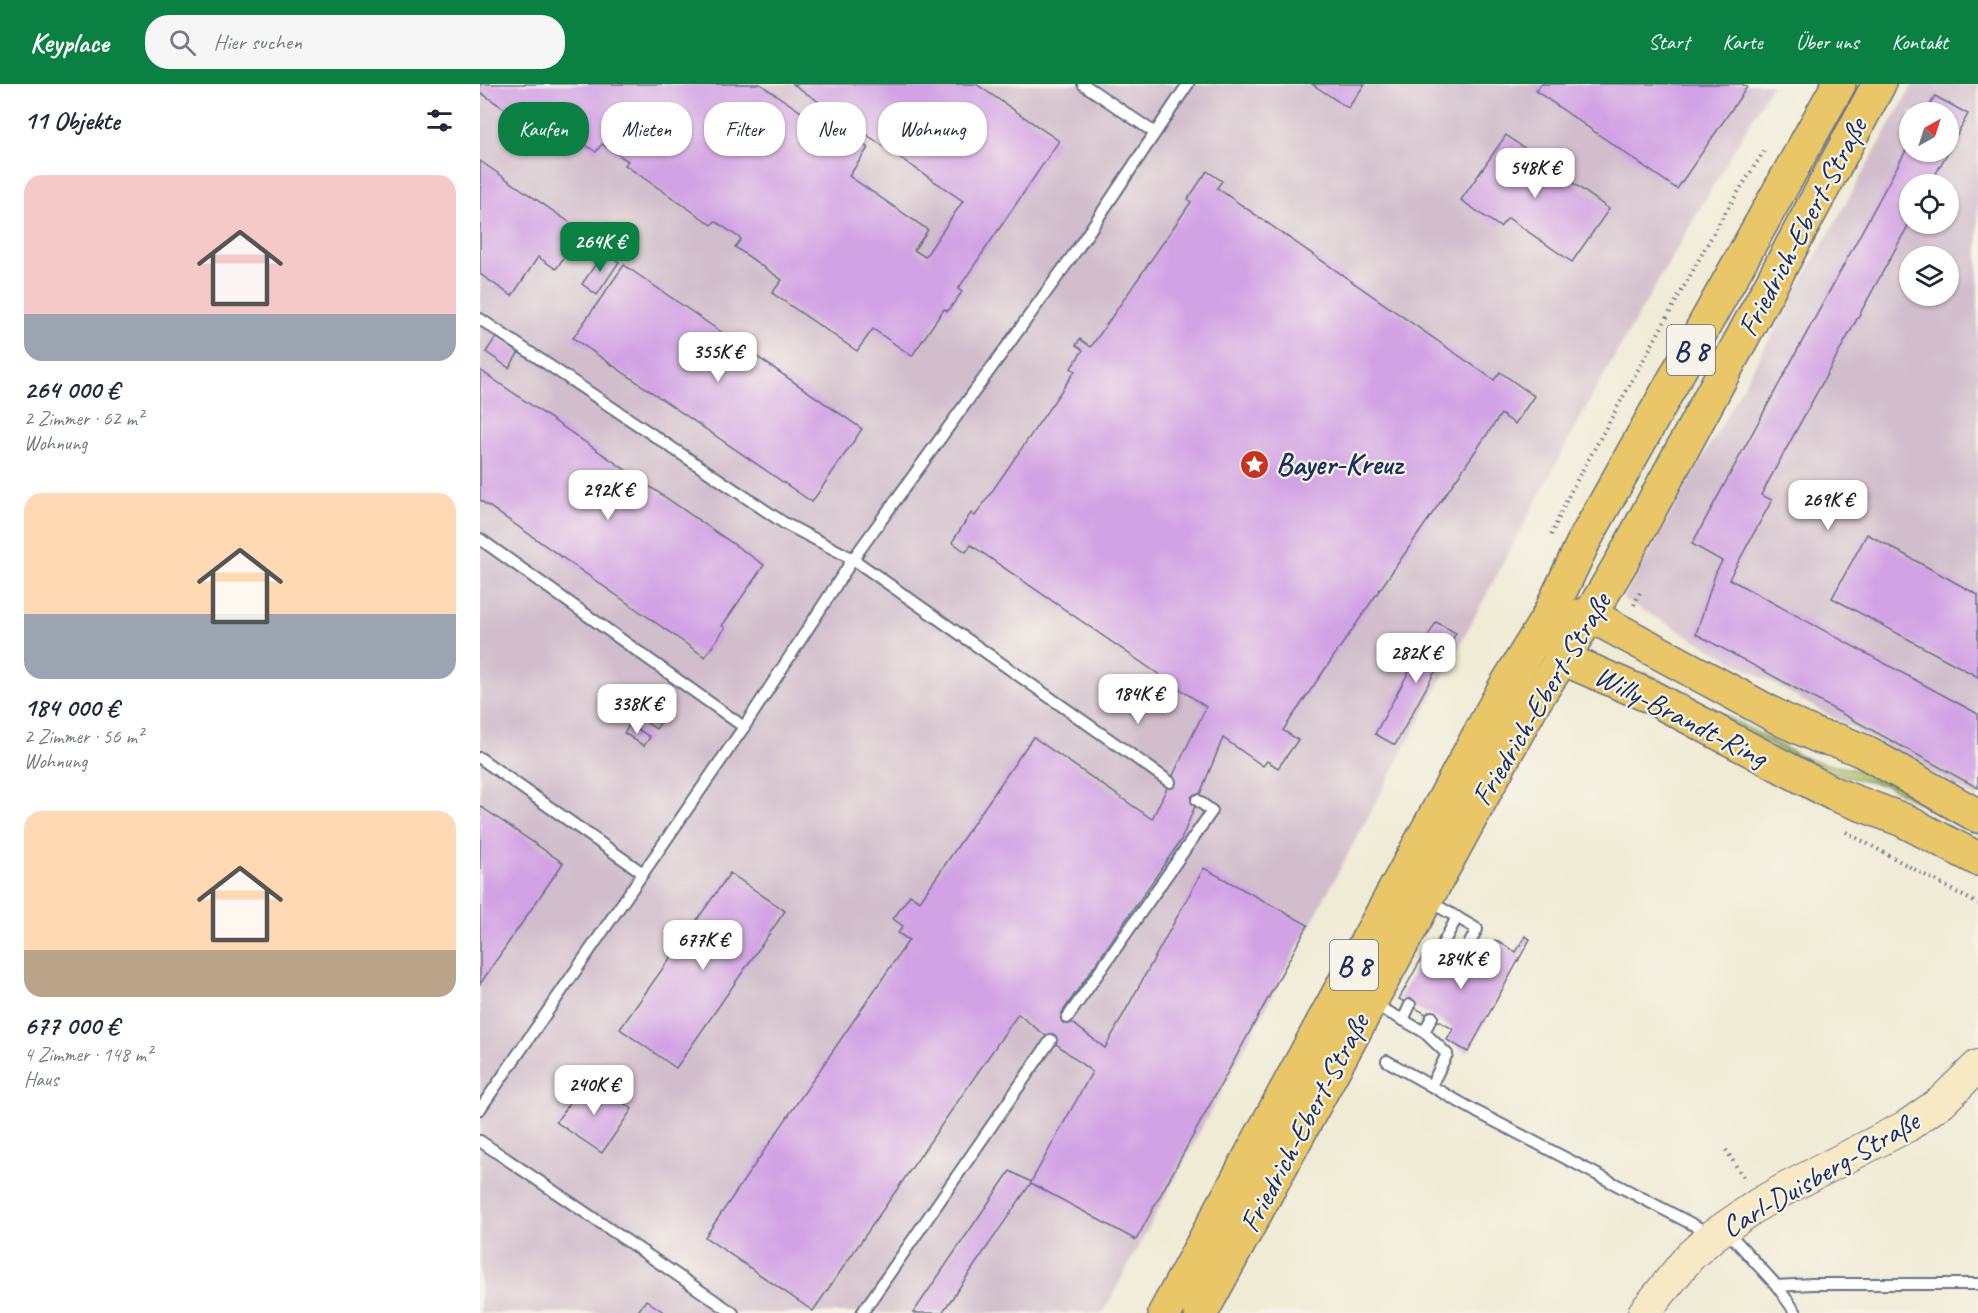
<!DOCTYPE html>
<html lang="de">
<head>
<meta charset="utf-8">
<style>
  :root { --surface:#fff; --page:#f6f6f7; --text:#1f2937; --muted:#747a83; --accent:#0b8043 }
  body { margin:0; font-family:Caveat,sans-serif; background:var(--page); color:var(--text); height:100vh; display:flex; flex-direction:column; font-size:22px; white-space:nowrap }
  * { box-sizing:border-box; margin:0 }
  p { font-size:20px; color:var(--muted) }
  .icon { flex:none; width:33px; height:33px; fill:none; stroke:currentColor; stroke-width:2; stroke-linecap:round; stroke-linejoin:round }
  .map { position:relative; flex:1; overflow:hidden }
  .drawer { display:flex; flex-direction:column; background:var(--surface); width:480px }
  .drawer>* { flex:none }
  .hud { position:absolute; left:18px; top:18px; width:570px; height:54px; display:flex; gap:12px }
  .needle { width:39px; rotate:39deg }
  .tools { position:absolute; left:1419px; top:18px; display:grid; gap:12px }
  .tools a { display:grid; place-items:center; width:60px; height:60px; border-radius:50%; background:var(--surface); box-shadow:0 2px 4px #0004; font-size:30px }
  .price { position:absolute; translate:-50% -51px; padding:0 14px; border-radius:12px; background:#fff; color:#222; font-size:20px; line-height:39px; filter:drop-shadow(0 2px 3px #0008) }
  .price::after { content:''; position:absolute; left:50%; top:36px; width:18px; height:14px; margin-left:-9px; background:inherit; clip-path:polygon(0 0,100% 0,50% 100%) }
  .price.on { background:var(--accent); color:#fff }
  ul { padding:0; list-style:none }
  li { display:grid; align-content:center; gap:12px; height:318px; padding:0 24px }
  li span { display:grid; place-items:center; height:186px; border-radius:18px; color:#555 }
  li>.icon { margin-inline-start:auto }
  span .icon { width:108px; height:108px; fill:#fffc; stroke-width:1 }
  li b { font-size:26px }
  h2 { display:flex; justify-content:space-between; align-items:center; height:72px; padding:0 24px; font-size:26px }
  .pill { padding:0 21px; border-radius:24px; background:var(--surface); box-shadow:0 2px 4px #0004; font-size:21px; line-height:54px }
  .pill.on { background:var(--accent); color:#fff }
  header { display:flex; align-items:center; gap:36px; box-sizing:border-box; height:84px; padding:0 30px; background:var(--accent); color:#fff }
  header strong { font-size:28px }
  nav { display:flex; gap:33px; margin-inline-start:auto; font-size:21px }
  .search { width:420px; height:54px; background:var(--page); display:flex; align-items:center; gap:15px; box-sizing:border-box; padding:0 21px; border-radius:24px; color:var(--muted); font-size:22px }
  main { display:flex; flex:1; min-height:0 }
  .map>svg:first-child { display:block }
  .industrial { fill:#d1bdcc; fill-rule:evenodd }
  .green { fill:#afc164; stroke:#657861; stroke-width:1.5 }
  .building { fill:#d2a3e4 }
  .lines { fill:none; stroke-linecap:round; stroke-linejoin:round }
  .lane-casing { stroke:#667188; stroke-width:14 }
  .secondary-casing { stroke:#667188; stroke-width:34 }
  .primary-casing { stroke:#667188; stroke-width:36 }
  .path { stroke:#667188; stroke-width:4; stroke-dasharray:1.5 4.5; stroke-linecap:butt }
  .lane { stroke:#fff; stroke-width:10 }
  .secondary { stroke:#f6e9c3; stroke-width:32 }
  .primary { stroke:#e9c769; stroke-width:33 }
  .labels { text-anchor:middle; stroke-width:4.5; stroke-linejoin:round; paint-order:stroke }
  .shield { fill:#f7f3e8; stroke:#5d6a87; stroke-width:1.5 }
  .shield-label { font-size:28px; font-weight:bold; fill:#1b2f5e }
  .street-label { font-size:30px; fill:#1b2f5e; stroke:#f7f3e8 }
  .poi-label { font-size:30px; font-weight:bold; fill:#1b2f5e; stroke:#f7f3e8; text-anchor:start }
</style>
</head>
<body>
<header>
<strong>Keyplace</strong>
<div class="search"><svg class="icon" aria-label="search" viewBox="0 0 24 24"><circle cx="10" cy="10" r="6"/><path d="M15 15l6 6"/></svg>Hier suchen</div>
<nav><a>Start</a><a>Karte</a><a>Über uns</a><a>Kontakt</a></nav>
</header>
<main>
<section class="drawer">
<h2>11 Objekte<svg class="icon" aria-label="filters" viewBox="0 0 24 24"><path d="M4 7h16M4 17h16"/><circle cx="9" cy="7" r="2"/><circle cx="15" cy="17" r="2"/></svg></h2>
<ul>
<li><span style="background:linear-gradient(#f6c9c9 75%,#9aa5b1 0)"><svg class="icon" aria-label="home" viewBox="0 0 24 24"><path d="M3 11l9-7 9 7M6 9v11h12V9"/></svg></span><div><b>264 000 €</b><p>2 Zimmer · 62 m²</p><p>Wohnung</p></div></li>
<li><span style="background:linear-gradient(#ffd9b3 65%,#9aa5b1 0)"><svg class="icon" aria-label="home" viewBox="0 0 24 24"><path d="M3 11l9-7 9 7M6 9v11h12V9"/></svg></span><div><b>184 000 €</b><p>2 Zimmer · 56 m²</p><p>Wohnung</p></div></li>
<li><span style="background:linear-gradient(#ffd9b3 75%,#b9a48a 0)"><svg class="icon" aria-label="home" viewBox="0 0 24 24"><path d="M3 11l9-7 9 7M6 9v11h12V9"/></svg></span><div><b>677 000 €</b><p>4 Zimmer · 148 m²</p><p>Haus</p></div></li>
</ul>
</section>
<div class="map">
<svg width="1498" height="1229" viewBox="0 0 1498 1229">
  <rect width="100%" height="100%" fill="#f7f3e8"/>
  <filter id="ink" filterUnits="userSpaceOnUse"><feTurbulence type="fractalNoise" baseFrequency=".0167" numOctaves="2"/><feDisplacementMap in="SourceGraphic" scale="12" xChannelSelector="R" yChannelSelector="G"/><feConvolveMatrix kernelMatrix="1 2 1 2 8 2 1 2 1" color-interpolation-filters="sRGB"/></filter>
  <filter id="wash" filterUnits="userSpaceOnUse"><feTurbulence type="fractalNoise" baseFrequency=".008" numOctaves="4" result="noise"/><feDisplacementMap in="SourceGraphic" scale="24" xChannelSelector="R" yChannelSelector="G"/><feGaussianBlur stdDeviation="1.35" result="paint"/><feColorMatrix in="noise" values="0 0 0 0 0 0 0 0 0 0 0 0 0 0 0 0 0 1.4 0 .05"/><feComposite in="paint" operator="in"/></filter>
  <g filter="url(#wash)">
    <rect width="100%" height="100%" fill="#f0ebd5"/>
    <!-- industrial -->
    <g class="industrial">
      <polygon points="0,0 1292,0 1121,296 623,1229 0,1229"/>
      <path d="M1433,0H1498V715L1143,515ZM1430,28H1468V68H1430ZM1430,100H1468V140H1430ZM1430,172H1468V212H1430Z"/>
    </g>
    <!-- green -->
    <polygon class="green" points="1166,589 1318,671 1332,677 1396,690 1498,743 1498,750 1408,702 1338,686 1164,595"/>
    <g id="blocks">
      <!-- building -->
      <g class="building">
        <polygon points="0,0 280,0 339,40 344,34 388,64 369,92 448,146 434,166 445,173 483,117 313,0 496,0 579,57 478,205 482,208 468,227 464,225 432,272 393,245 377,267 292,209 302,196 255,163 261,155 235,137 232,141 145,81 148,77 122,60 116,68 69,36 60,49 0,8"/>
        <polygon points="832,0 885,0 868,24"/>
        <polygon points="1061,0 1262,0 1267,3 1197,105 1056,7"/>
        <polygon points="1455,12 1488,30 1468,67 1468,28 1446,28"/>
        <polygon points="1026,51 1129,125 1092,178 1028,134 1020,143 981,116"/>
        <polygon points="1430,59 1430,68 1468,68 1450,100 1430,100 1430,138 1281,411 1292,416 1249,495 1498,630 1498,704 1216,550 1236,488 1242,477 1212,460"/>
        <polygon points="0,77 102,147 76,185 58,173 32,212 0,190"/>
        <polygon points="727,87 742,97 737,104 1014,296 1020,288 1054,312 1035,340 1021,330 803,646 818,656 798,684 787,677 783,682 743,654 701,756 581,930 625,964 724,784 828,841 656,1156 551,1099 462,1229 433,1229 530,1087 551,1098 612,988 538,930 333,1227 225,1153 429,856 418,849 423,842 413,835 430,811 440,817 553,653 672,735 726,623 491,461 486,468 472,458 491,429 495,432 595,287 591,284 603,266 596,261 600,255 611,263 711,118 708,115"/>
        <polygon points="124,168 139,178 117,211 102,200"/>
        <polygon points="144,181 382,345 332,418 93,254"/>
        <polygon points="16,253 39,268 29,284 6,268"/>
        <polygon points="0,286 284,481 242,542 245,544 225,573 0,416"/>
        <polygon points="1387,450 1498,511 1498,593 1352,514"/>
        <polygon points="956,538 976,549 915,661 895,650"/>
        <polygon points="161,624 181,638 176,645 156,632"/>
        <polygon points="150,640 170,653 164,662 144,649"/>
        <polygon points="0,722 83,779 0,900"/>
        <polygon points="250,789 305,827 196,984 140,945"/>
        <polygon points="1045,852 1050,855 988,968 967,956 973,945 919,915 948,863 997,890 1015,856 1036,868"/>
        <polygon points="107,994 152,1025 122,1069 76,1038"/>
        <polygon points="166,1216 185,1229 157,1229"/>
      </g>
    </g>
  </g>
  <g filter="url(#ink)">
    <use href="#blocks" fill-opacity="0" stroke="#667188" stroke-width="1.5"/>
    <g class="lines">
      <defs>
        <g id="lane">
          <polyline points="603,0 675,49"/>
          <polyline points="0,235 304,439 373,475 690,698"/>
          <polyline points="0,455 264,643"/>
          <polyline points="0,674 163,789"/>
          <polyline points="949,817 997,845 979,880"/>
          <polyline points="958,869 977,833"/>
          <polyline points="893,920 923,936 930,921"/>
          <polyline points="587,934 732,727 717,716"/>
          <polyline points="923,936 944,948"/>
          <polyline points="907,977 997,1028 1231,1150"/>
          <polyline points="951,1002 967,970 944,948 952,933"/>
          <polyline points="0,1025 264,643 373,475 596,167 708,0"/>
          <polyline points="0,1057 253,1229"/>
          <polyline points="1246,1146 1297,1202 1316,1229"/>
          <polyline points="1297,1202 1332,1200 1498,1200"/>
          <polyline points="382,1229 571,956"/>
        </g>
        <polyline id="secondary" points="1164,1229 1210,1172 1234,1151 1279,1120 1307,1104 1427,1042 1461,1018 1498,982"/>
        <g id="primary">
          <polyline points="1089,533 1110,531 1305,637 1340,653 1359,657 1383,667 1498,732"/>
          <polyline points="1074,553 1082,574 1169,612 1354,710 1423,736 1498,775"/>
          <polyline points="685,1229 1024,605 1067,535 1104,457 1359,0"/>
          <polyline points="721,1229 1052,621 1110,531 1142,477 1399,0"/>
        </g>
      </defs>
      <!-- lane casing -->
      <use href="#lane" class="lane-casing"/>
      <!-- secondary casing -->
      <use href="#secondary" class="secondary-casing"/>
      <!-- primary casing -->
      <use href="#primary" class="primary-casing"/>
      <!-- path -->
      <g class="path">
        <polyline points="1071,451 1090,409 1243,132 1286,64"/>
        <polyline points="1154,521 1161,506"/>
        <polyline points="1366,748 1498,820"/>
        <polyline points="1246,1066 1265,1096"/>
      </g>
      <!-- lane -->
      <use href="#lane" class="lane"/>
      <!-- secondary -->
      <use href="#secondary" class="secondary"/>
      <!-- primary -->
      <use href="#primary" class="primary"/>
    </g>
  </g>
  <!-- icons -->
  <defs>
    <symbol id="sight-disc" viewBox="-11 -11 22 22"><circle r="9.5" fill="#c8321e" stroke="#f7f3e8"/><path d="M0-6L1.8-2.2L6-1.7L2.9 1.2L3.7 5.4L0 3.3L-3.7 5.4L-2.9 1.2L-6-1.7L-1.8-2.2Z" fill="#fff"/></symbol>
  </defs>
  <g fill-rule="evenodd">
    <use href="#sight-disc" x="758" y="364" width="33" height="33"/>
  </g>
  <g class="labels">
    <!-- shield labels -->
    <g class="shield">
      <rect x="1187" y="241" width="48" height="50" rx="4.5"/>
      <rect x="850" y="856" width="48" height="50" rx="4.5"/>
    </g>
    <g class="shield-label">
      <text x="1211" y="276">B 8</text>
      <text x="874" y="891">B 8</text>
    </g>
    <!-- street labels -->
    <g class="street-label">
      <text transform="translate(1322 143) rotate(-62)" y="10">Friedrich-Ebert-Straße</text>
      <text transform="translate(1061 615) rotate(-59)" y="10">Friedrich-Ebert-Straße</text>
      <text transform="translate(1201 632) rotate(27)" y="10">Willy-Brandt-Ring</text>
      <text transform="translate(824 1039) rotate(-62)" y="10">Friedrich-Ebert-Straße</text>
      <text transform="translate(1340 1090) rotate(-30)" y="10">Carl-Duisberg-Straße</text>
    </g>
    <!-- poi labels -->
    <g class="poi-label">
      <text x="796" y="390">Bayer-Kreuz</text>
    </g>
  </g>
</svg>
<div class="tools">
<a><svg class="needle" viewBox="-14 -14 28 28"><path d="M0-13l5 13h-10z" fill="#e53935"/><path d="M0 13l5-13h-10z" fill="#747a83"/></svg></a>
<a><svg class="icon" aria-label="locate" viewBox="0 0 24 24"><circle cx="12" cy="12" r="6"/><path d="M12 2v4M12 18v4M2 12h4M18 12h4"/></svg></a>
<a><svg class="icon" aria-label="layers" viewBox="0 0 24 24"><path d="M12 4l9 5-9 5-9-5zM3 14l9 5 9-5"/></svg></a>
</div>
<b class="price" style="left:1055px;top:115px">548K €</b>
<b class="price on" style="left:120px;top:189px">264K €</b>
<b class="price" style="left:238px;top:299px">355K €</b>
<b class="price" style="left:128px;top:437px">292K €</b>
<b class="price" style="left:1348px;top:447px">269K €</b>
<b class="price" style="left:936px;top:600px">282K €</b>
<b class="price" style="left:658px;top:641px">184K €</b>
<b class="price" style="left:157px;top:651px">338K €</b>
<b class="price" style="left:223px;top:887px">677K €</b>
<b class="price" style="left:981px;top:906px">284K €</b>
<b class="price" style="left:114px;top:1032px">240K €</b>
<div class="hud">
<a class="pill on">Kaufen</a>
<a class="pill">Mieten</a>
<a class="pill">Filter</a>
<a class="pill">Neu</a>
<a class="pill">Wohnung</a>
</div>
</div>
</main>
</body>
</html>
